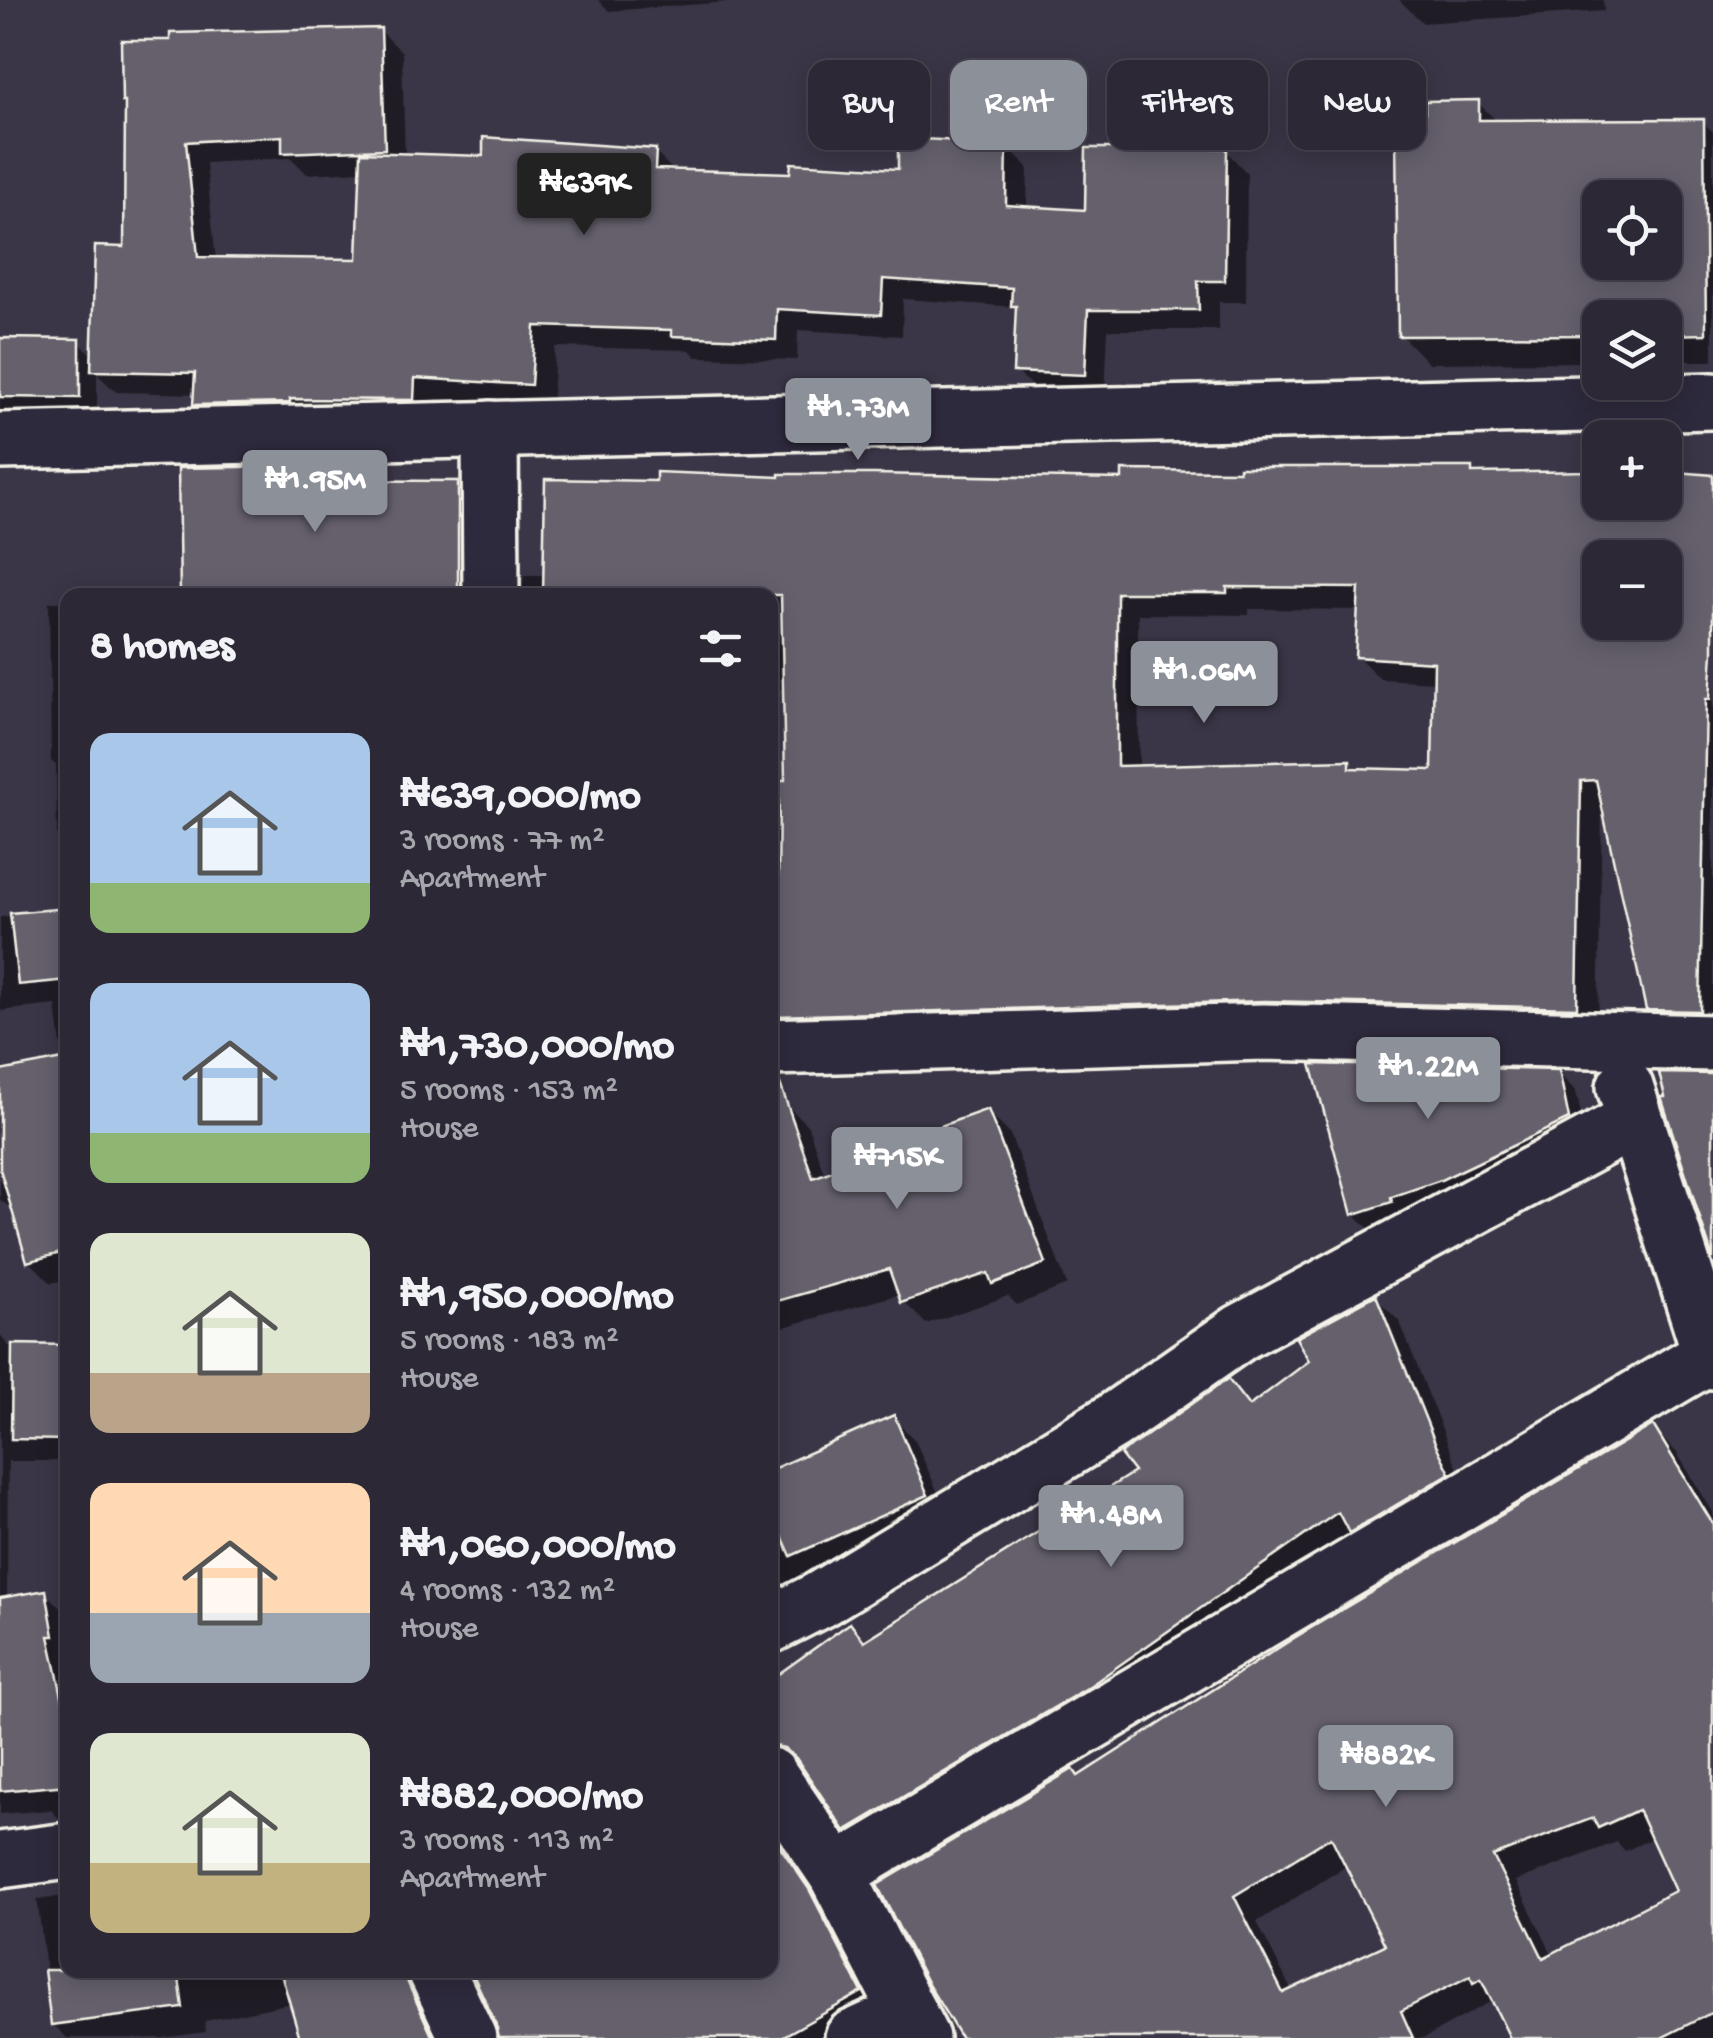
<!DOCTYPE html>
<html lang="en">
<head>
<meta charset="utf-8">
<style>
  :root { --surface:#2c2835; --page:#383441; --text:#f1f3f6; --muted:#a6a6ad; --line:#484450; --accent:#8c9099 }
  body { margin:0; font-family:"Gochi Hand",sans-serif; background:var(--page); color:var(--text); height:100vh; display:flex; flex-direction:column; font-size:38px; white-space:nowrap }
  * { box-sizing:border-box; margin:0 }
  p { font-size:32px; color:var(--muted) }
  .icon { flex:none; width:55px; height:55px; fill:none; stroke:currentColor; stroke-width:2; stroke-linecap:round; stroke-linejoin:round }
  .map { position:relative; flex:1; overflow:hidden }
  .sheet { position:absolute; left:60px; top:588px; width:718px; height:1390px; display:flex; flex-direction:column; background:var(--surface); border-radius:20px; box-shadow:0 5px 25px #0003,0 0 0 2px var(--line) }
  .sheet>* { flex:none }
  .banner { position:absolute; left:808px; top:60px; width:755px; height:90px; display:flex; gap:20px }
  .controls { position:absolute; left:1582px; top:180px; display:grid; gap:20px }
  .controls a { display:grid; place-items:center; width:100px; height:100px; border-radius:20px; background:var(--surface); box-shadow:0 5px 25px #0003,0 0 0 2px var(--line); font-size:50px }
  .price { position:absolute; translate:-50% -85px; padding:0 22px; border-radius:10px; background:var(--accent); color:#fff; font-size:32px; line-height:65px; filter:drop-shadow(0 2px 5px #0008) }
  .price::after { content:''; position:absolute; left:50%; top:60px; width:30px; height:22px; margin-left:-15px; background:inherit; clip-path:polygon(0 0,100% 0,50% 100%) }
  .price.selected { background:#222; color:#fff }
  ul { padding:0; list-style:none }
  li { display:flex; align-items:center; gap:30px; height:250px; padding:0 30px }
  li span { display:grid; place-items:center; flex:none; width:280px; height:200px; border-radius:20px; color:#555 }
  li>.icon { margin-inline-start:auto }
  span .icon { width:120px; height:120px; fill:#fffc; stroke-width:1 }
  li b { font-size:42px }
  h2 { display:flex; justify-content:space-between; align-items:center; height:120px; padding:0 30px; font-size:42px }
  .tag { padding:0 35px; border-radius:20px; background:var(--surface); box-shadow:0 5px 25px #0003,0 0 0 2px var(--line); font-size:35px; line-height:90px }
  .tag.selected { background:var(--accent); color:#fff }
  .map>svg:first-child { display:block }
  .shadow { fill:#0007; fill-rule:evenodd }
  .building { fill:#65616c; stroke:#f4f1e8; stroke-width:2.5; fill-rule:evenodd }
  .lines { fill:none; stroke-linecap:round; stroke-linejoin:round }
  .street-casing { stroke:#f4f1e8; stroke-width:62 }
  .street { stroke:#2f2a3d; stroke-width:55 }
</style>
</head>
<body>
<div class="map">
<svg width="1713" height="2038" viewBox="0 0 1713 2038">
  <rect width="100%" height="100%" fill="#3b3647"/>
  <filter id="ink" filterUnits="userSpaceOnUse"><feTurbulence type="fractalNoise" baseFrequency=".01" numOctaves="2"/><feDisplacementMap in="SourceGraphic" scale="20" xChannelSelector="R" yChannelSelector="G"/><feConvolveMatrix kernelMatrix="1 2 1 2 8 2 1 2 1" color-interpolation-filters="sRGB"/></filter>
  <g filter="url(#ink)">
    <!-- shadow -->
    <g class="shadow">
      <polygon points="598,0 728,0 728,2 609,11"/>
      <polygon points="1399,0 1603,0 1604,11 1423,23"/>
      <path d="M380,30L402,52L405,156L485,159L655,152L675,172L792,175L900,172L1006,145L1028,167L1027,209L1088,212L1226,151L1247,173L1246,302H1219V330H1108L1105,396L1038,392L1016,371V307L903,299L902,336L798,330L797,360L696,357L690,350L555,347L552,405L435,399V421L218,426L196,404L197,394L116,392L97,374V415L4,414L0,410V341L79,342L94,357L126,249L128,105ZM291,158L307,174L363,171L360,262L216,260L206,163Z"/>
      <path d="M1478,103L1499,123L1703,122L1713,132V361H1665V318H1600V362L1428,363L1401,335L1427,130ZM1600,198H1665V262H1600Z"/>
      <polygon points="288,468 302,483 457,484 480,506 481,595 183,595"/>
      <path d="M1471,469L1477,475L1592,473L1600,481V502H1665V473L1713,477V1033L1671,1032L1648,1009L1602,808L1598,1030L770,1039V786L781,787L787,782L785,689H770V595H522L524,575H546L659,483L781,480L1125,481ZM1600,558H1665V622H1600ZM1249,609L1360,610L1357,656L1380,679L1436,682L1434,772L1357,771L1349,763L1139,768L1138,614L1249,615Z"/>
      <polygon points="49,602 68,602 68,1279 51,1283 29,1261 15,1211 0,1200 0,1073 63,1062 56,1005 0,1011 0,917 58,911 56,765 51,761"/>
      <polygon points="1558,1073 1576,1091 1586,1137 1372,1232 1354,1214"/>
      <polygon points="770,1103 785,1103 808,1126 825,1176 940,1134 988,1112 1010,1134 1067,1285 1017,1305 1008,1296 926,1324 904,1302 901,1294 770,1331"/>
      <polygon points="1376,1298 1400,1322 1459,1472 872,1854 847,1830 807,1771 793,1769 770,1783 770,1683 865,1643 1138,1472 1228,1382 1252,1407 1313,1362"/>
      <polygon points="0,1334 9,1346 68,1347 68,1461 8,1461 7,1599 45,1593 68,1615 68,1816 59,1818 51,1810 0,1814"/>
      <polygon points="893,1418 915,1440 949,1518 770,1598 770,1473"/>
      <path d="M1653,1428L1677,1453L1713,1512V2038H1513L1494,2000L1424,2038H962L1079,1779ZM1653,1838L1678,1892L1553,1956L1516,1881L1617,1842L1625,1851ZM1348,1865L1389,1946L1292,1991L1257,1922Z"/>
      <polygon points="770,1823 833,1916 885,2017 847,2038 501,2038 499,2024 473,1970 770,1970"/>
      <polygon points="68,1896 68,1970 443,1970 445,2038 302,2038 292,2003 205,2021 206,2032 162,2038 67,2038 53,2024 37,1899"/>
    </g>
    <!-- building -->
    <g class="building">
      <polygon points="381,28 385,149 282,153 282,136 186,142 198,257 357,259 361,152 483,156 483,137 656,149 655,169 790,173 791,163 898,169 898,138 1007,143 1006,205 1085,210 1086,148 1227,148 1225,281 1198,281 1199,310 1088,310 1085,375 1013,372 1016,306 1011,306 1012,288 883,279 881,315 777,309 776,340 672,336 672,330 535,326 531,385 415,378 414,400 290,399 290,403 193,405 195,373 91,371 95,246 124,247 125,102 122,102 121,40 170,40 170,33"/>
      <path d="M1479,100V120L1704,119L1706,334L1665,335V318H1600V335L1398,336L1396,128L1425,127V101ZM1600,198H1665V262H1600Z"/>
      <polygon points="0,338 80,339 80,398 0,397"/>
      <polygon points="289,466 289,480 458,481 458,595 180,595 178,468"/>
      <path d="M1239,467H1472V473L1593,471V480L1600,479V502H1665V471L1713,475V652L1710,699H1706L1700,1011L1646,1010L1596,780L1581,781L1577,1008L1264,1001L777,1016L779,780H785L781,595H543L545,479L656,481V472L779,477V474H874L1122,479V470L1239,471ZM1600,558H1665V622H1600ZM1227,587L1359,588L1355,657L1434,662L1432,770L1350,768V760L1117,766V593H1227Z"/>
      <polygon points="68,908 68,980 18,985 10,913"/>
      <polygon points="68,1058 68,1251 27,1262 0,1169 0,1071"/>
      <polygon points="1311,1064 1559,1070 1569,1119 1441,1180 1391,1197 1392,1202 1352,1215"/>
      <polygon points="1659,1073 1713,1074 1713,1259 1661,1097 1665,1097"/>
      <polygon points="770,1078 778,1078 813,1178 937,1133 935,1128 988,1109 1046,1263 992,1284 988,1273 901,1303 889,1269 770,1303"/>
      <polygon points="1376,1295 1436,1445 1450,1473 1349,1533 1338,1512 1087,1688 845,1831 796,1758 784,1748 770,1745 770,1680 850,1623 864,1641 1134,1472 1120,1454 1228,1379 1249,1406 1309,1361 1296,1338"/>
      <polygon points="12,1344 68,1345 68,1440 11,1439"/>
      <polygon points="894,1415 928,1495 791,1556 770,1509 770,1470"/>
      <path d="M1653,1425L1713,1524V2012L1661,2038H1510L1481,1979L1473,1983L1470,1976L1401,2011L1413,2038H961L929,1986L877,1885L1073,1769L1078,1776L1294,1638ZM1638,1810L1675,1891L1543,1958L1493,1856L1593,1818L1598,1828ZM1331,1837L1385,1945L1283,1993L1234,1896Z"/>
      <polygon points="46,1590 54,1636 49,1636 68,1724 68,1785 0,1791 0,1598"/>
      <polygon points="770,1832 809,1889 862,1992 780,2038 499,2038 496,2025 471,1970 770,1970"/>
      <polygon points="44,1970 178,1970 183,2008 51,2025"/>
      <polygon points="280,1970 405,1970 408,1983 433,2038 300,2038"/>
    </g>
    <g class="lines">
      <defs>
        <g id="street">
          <polyline points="490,429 491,595"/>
          <polyline points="0,441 1713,401"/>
          <polyline points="770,1047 1263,1032 1713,1043"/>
          <polyline points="1625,1087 1713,1361"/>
          <polyline points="770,1625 819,1600 1112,1422 1241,1332 1635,1120"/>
          <polyline points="770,1776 836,1873 921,2038"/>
          <polyline points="0,1860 68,1851"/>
          <polyline points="836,1873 1710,1355"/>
          <polyline points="436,1970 468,2038"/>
          <polyline points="853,2038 908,2013"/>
        </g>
      </defs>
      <!-- street casing -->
      <use href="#street" class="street-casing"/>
      <!-- street -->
      <use href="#street" class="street"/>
    </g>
  </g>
</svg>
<div class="controls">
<a><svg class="icon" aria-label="locate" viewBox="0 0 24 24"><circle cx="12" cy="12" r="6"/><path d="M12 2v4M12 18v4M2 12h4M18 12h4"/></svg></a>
<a><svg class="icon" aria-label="layers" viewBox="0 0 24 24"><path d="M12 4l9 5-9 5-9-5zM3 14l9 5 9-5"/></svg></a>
<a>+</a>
<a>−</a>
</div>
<b class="price selected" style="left:584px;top:238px">₦639K</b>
<b class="price" style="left:858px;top:463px">₦1.73M</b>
<b class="price" style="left:315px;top:535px">₦1.95M</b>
<b class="price" style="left:1204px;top:726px">₦1.06M</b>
<b class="price" style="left:1428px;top:1122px">₦1.22M</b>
<b class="price" style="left:897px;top:1212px">₦715K</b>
<b class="price" style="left:1111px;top:1570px">₦1.48M</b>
<b class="price" style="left:1386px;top:1810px">₦882K</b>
<div class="banner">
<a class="tag">Buy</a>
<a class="tag selected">Rent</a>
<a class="tag">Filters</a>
<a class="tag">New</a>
</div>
<section class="sheet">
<h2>8 homes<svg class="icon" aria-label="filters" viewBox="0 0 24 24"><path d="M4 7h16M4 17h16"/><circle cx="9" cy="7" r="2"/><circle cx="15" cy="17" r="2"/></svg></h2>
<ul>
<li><span style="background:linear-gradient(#a9c7e8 75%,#8fb573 0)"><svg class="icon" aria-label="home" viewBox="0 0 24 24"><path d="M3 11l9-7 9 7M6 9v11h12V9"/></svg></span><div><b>₦639,000/mo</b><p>3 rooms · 77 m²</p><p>Apartment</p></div></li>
<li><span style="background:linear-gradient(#a9c7e8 75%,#8fb573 0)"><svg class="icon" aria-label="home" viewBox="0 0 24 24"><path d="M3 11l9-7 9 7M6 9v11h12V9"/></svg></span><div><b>₦1,730,000/mo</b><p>5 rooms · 153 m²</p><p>House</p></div></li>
<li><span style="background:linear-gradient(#dfe7d0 70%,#b9a48a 0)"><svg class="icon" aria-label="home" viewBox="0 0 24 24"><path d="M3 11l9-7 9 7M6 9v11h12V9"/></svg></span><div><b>₦1,950,000/mo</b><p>5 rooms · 183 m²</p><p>House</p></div></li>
<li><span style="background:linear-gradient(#ffd9b3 65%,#9aa5b1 0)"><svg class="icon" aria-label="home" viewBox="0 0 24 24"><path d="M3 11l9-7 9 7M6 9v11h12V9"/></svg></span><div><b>₦1,060,000/mo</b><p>4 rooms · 132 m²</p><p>House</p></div></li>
<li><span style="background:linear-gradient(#dfe7d0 65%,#c2b280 0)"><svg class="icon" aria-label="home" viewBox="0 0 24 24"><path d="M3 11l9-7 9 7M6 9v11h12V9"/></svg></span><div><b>₦882,000/mo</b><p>3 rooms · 113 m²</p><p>Apartment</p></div></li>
</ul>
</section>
</div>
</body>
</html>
